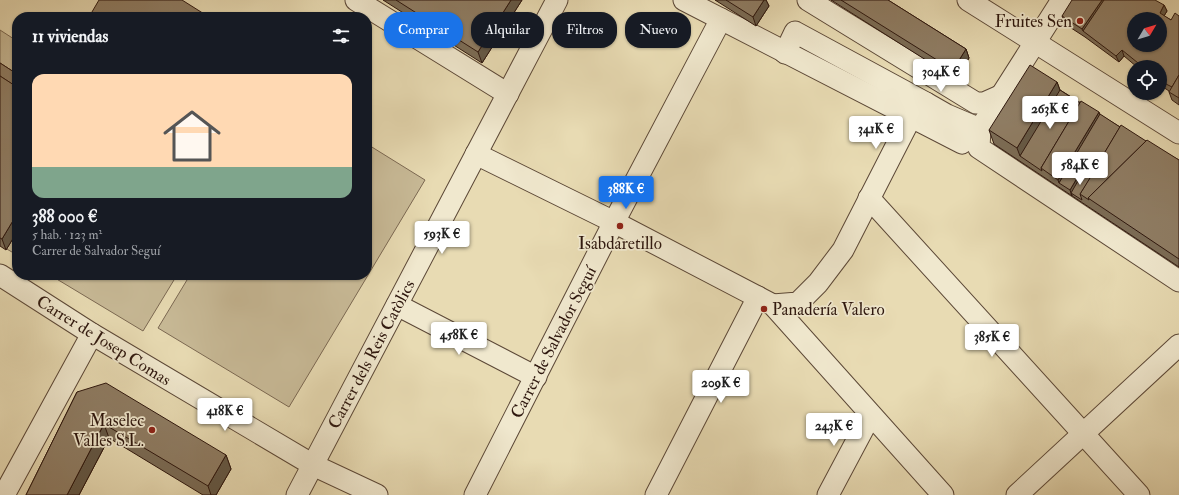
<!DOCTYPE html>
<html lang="es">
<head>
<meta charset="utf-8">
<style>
  :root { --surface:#171b24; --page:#20242c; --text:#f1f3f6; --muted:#9ea1a6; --accent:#1a73e8 }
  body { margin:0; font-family:"IM FELL Double Pica",serif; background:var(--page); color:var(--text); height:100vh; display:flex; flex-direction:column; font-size:15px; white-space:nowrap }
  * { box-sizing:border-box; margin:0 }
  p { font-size:13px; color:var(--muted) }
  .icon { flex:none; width:22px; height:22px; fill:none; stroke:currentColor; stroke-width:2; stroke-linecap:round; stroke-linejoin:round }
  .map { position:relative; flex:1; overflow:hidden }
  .drawer { position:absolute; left:12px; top:12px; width:360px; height:268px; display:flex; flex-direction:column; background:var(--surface); border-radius:16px; box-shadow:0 1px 3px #0004 }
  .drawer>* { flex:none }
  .top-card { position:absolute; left:384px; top:12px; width:380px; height:36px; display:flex; gap:8px }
  .needle { width:26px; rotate:52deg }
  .buttons { position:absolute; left:1127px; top:12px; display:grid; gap:8px }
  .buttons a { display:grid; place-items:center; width:40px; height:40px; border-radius:50%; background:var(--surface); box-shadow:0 1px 3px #0004; font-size:20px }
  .price { position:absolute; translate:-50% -34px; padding:0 9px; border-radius:4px; background:#fff; color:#222; font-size:13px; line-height:26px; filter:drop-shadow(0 1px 2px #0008) }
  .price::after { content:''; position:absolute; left:50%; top:24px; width:12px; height:9px; margin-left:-6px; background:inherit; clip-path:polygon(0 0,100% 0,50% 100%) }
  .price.active { background:var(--accent); color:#fff }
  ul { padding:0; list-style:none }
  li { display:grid; align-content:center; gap:8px; height:212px; padding:0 20px }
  li span { display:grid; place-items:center; height:124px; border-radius:12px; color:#555 }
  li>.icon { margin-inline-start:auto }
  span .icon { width:72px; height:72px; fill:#fffc; stroke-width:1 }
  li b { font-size:17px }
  h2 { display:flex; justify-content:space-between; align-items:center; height:48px; padding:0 20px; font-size:17px }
  .chip { padding:0 14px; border-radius:16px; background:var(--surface); box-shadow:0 1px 3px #0004; font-size:14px; line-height:36px }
  .chip.active { background:var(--accent); color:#fff }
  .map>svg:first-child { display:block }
  .green { fill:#c8ba97; stroke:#7b6852 }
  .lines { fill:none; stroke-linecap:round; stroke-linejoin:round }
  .minor-casing { stroke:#5c4837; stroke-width:23 }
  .minor { stroke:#f0e8ce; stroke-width:21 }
  .wall { fill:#7b6c56; stroke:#2e170e; fill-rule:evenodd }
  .shaded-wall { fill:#645846; stroke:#2e170e }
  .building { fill:#8f7d64; stroke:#2e170e; fill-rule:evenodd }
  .poi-dot { fill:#8f2418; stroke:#f0e8ce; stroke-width:1.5 }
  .labels { text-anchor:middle; stroke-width:3.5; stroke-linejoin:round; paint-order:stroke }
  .poi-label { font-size:17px; fill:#2e170e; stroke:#f0e8ce; text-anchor:end }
  .street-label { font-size:17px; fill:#2e170e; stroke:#f0e8ce }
</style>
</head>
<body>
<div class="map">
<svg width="1179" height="495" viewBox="0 0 1179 495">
  <rect width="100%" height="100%" fill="#e8dbb3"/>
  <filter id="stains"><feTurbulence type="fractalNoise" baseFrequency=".005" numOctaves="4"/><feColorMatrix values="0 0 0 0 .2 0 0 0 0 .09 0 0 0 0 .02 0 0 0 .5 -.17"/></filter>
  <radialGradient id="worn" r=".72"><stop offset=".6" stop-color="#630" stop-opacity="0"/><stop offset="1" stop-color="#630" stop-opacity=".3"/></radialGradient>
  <!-- green -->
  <g class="green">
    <polygon points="0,30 17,41 17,255 0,245"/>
    <polygon points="367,144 425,180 289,407 158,328 190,275 367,275"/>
    <polygon points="50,275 177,275 143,331"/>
  </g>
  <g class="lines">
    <defs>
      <g id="minor">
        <polyline points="356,0 508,94"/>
        <polyline points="684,0 962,143 980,129 1062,0"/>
        <polyline points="808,0 976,103 984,103 1002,95"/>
        <polyline points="968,0 1179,133"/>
        <polyline points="785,53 795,32 926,103"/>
        <polyline points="980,129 979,148 1179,281"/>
        <polyline points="476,154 614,222 773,305 943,495"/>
        <polyline points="869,198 1139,495"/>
        <polyline points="0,275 92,334 313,465 377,495"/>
        <polyline points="397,305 536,377"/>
        <polyline points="773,305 798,303 818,283 843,250 911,117 926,103 947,115 980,129"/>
        <polyline points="4,495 92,334"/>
        <polyline points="297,495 557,0"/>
        <polyline points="475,495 614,222 721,19"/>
        <polyline points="656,495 758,297"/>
        <polyline points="828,495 870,416"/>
        <polyline points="1017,495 1179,345"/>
      </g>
    </defs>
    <!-- minor casing -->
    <use href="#minor" class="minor-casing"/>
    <!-- minor -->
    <use href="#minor" class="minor"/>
  </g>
  <!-- wall -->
  <g class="wall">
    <polygon points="383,0 522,0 482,63"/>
    <polygon points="715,0 766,0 769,6 756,26"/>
    <polygon points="831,0 888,0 966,49 969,58 956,79"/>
    <polygon points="1164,5 1167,11 1164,16 1171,20 1179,16 1179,105 1172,100 1169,92 1169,91 1160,85 1160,67 1137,67 1124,56 1119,62 1085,37 1065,24 1062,16"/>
    <polygon points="0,63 17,74 17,232 6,250 0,246"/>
    <path d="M1057,82L1060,90L1120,127L1179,160V267L994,144L989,130ZM1085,174L1090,177V178L1085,175Z"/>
    <polygon points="77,392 226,455 231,469 216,495 203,495 109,438 79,495 26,495"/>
  </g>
  <!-- shaded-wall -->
  <g class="shaded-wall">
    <polygon points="511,0 522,0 482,63 478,52"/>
    <polygon points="764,0 766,0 769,6 756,26 753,17"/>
    <polygon points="1102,0 1111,0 1083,31 1082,29"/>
    <polygon points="1164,5 1167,11 1162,19 1160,13"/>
    <polygon points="966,49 969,58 956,79 953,70"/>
    <polygon points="1122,50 1124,56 1119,62 1116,56"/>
    <polygon points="17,76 17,90 12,85"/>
    <polygon points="1057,82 1062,96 1020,156 1017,148"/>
    <polygon points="1099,112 1102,120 1059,183 1058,180"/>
    <polygon points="1083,168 1085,174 1073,194 1071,193 1072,196 1070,190"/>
    <polygon points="17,214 17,232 6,250 2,239"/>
    <polygon points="104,424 109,438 79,495 67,495"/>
    <polygon points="226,455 231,469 216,495 211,495 208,486"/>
  </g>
  <!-- building -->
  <g class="building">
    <polygon points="99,0 182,0 209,17 89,17"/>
    <polygon points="396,0 511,0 478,52"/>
    <polygon points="726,0 764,0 753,17"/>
    <polygon points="841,0 888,0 966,49 953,70"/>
    <polygon points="1072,0 1102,0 1082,29 1062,16"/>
    <path d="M1104,0H1155L1164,5L1160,13L1171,20L1175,13L1179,16V75L1172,87L1160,81V67H1143L1122,50L1116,56L1083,31ZM1134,19H1160V45H1134Z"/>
    <polygon points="0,63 17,74 17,76 12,84 0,76"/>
    <polygon points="1030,65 1057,82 1017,148 989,130"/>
    <polygon points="1179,75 1179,98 1169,92"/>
    <polygon points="0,76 17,87 17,214 2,239 0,238"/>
    <polygon points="1060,90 1080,103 1041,168 1042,171 1020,156"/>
    <polygon points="1081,101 1099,112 1058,180 1041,168"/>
    <polygon points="1100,114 1120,127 1092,174 1083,168 1070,190 1059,183"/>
    <polygon points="1121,125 1146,141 1088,198 1089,200 1080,194"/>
    <polygon points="1147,140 1179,160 1179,259 1088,198"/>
    <polygon points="1082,174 1090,178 1080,194 1082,200 1071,193"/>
    <polygon points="106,383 226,455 208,486 104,424 67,495 26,495 77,392"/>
  </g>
  <!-- markers -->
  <g class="poi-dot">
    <circle cx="1080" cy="21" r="4"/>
    <circle cx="620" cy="226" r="4"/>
    <circle cx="764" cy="309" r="4"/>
    <circle cx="152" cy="430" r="4"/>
  </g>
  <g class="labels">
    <!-- poi labels -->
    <g class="poi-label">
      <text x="1072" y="27">Fruites Sen</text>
      <text x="620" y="249" text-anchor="middle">Isabdaretillo</text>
      <text x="772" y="315" text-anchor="start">Panadería Valero</text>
      <text x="144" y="426">Maselec<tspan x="144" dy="20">Valles S.L.</tspan></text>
    </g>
    <!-- street labels -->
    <g class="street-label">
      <text transform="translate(104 340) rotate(32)" y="6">Carrer de Josep Comas</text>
      <text transform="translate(553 342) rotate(-63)" y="6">Carrer de Salvador Seguí</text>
      <text transform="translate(371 354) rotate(-62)" y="6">Carrer dels Reis Catòlics</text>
    </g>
  </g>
  <rect width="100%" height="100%" filter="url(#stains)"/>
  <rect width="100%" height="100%" fill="url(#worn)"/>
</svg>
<div class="buttons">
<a><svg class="needle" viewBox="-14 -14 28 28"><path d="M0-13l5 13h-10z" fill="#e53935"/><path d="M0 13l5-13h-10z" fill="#9ea1a6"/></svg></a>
<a><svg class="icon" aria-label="locate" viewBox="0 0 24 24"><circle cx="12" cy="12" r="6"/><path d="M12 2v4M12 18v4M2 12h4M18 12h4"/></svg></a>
</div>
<b class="price" style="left:941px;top:93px">304K €</b>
<b class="price" style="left:1050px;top:130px">263K €</b>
<b class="price" style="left:876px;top:150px">341K €</b>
<b class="price" style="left:1080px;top:186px">584K €</b>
<b class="price active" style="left:626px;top:210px">388K €</b>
<b class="price" style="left:442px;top:255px">593K €</b>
<b class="price" style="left:459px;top:356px">458K €</b>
<b class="price" style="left:992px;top:358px">385K €</b>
<b class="price" style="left:721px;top:404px">209K €</b>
<b class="price" style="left:225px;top:432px">418K €</b>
<b class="price" style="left:834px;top:447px">243K €</b>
<div class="top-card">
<a class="chip active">Comprar</a>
<a class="chip">Alquilar</a>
<a class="chip">Filtros</a>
<a class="chip">Nuevo</a>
</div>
<section class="drawer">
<h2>11 viviendas<svg class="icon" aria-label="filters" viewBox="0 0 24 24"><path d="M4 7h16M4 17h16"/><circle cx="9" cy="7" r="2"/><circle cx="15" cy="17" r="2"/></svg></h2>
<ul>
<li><span style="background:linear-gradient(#ffd9b3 75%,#7fa58c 0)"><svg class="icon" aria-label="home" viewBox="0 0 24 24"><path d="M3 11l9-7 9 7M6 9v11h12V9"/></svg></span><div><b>388 000 €</b><p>5 hab. · 123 m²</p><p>Carrer de Salvador Seguí</p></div></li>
</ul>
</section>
</div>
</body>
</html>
